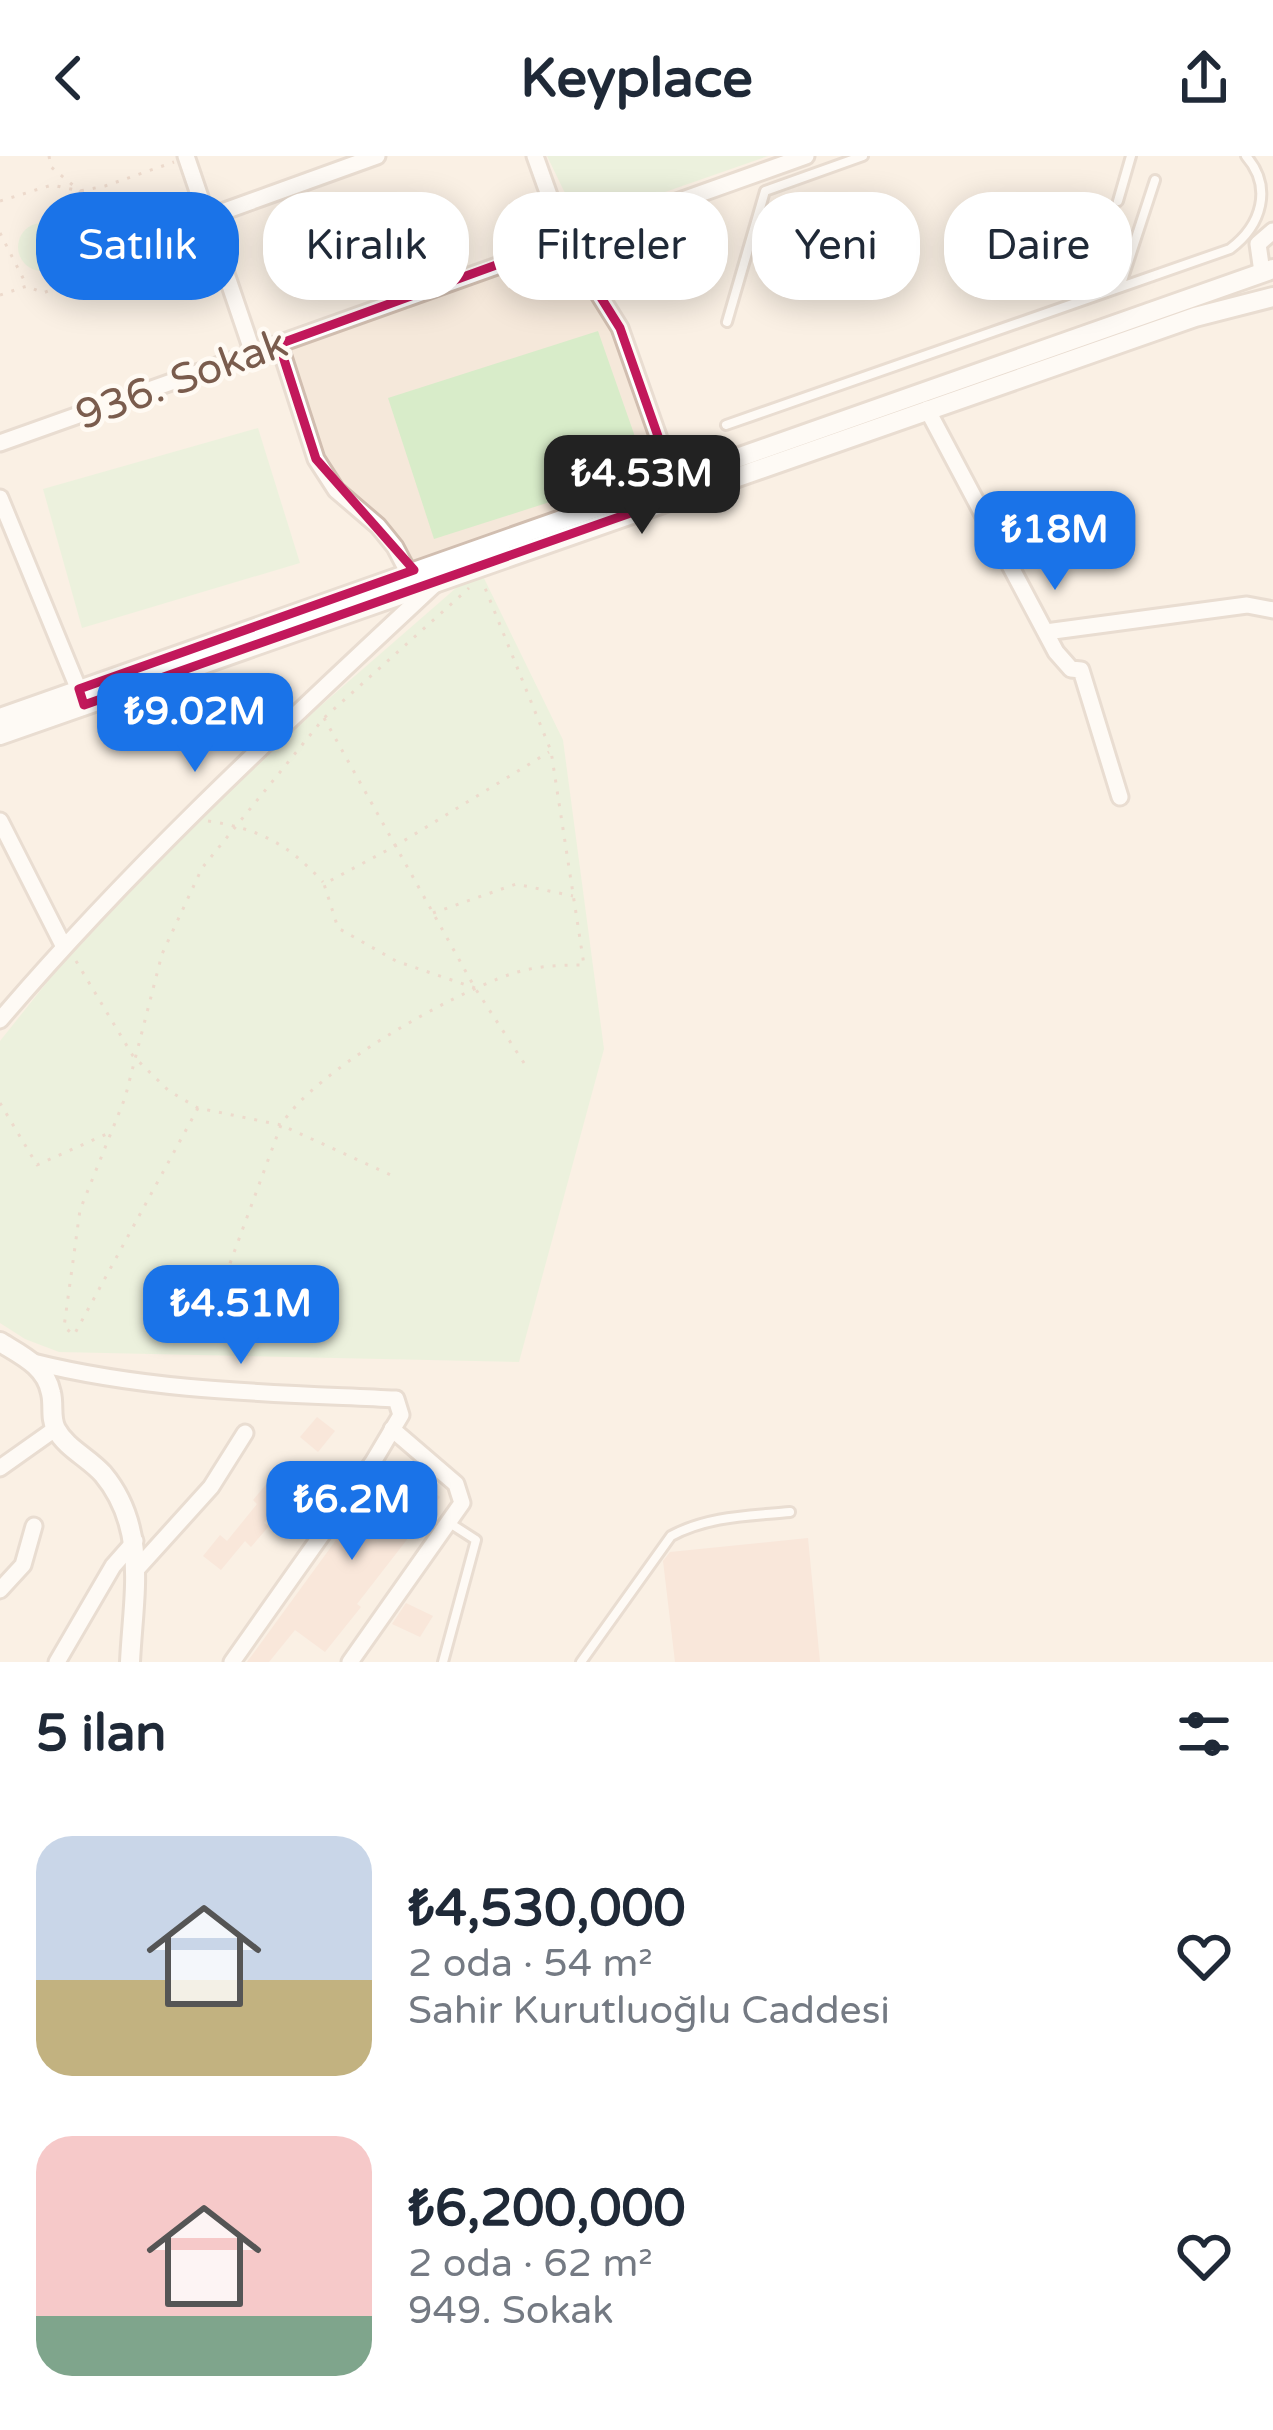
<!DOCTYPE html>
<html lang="tr">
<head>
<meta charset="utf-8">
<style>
  :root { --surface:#fff; --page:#f6f6f7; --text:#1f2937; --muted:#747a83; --accent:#1a73e8 }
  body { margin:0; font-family:"Varela Round",sans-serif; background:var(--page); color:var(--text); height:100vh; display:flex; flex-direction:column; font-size:45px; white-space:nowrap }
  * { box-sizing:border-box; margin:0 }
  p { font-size:39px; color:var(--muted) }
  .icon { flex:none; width:66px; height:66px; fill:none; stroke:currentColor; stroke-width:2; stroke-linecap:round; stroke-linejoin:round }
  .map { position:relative; height:1506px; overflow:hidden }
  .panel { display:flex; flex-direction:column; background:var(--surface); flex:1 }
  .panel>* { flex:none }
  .guide { position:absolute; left:36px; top:36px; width:1203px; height:108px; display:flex; gap:24px }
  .price { position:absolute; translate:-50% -102px; padding:0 27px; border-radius:24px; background:var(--accent); color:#fff; font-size:39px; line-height:78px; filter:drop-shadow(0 3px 6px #0008) }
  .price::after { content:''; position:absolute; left:50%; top:72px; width:36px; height:27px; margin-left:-18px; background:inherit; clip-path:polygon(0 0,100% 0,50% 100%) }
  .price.selected { background:#222; color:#fff }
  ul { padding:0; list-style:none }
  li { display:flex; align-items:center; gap:36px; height:300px; padding:0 36px }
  li span { display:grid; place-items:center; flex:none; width:336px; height:240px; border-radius:36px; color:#555 }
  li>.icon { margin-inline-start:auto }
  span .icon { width:144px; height:144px; fill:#fffc; stroke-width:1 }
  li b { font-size:51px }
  h2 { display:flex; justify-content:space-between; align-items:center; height:144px; padding:0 36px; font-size:51px }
  .pill { padding:0 42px; border-radius:48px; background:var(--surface); box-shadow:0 6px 30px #0003; font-size:42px; line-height:108px }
  .pill.selected { background:var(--accent); color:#fff }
  header { display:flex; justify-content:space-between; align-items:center; height:156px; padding:0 36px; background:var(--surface); font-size:54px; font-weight:800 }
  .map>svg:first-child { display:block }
  .residential { fill:#f5e8da }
  .green { fill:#d8ecc9 }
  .building { fill:#f3d5c3 }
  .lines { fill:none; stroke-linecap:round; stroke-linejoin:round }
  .service-casing { stroke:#d1beb0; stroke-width:14 }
  .minor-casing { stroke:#d1beb0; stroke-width:21 }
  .tertiary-casing { stroke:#d1beb0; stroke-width:24 }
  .path { stroke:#d9b8a5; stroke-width:3; stroke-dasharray:3 9; stroke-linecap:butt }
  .service { stroke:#fff; stroke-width:8 }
  .minor { stroke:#fff; stroke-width:15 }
  .tertiary { stroke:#fff; stroke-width:18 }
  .marked { fill:none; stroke:#c2185b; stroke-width:9; stroke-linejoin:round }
  .labels { text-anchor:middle; stroke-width:9; stroke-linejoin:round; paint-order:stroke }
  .street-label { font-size:42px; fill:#7a5c4d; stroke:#fffaf3 }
</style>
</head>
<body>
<header><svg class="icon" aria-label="back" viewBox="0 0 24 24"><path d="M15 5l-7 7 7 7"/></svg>Keyplace<svg class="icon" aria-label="share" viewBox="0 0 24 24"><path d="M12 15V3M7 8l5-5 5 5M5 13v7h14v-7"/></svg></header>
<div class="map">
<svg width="1273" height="1506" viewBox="0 0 1273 1506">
  <rect width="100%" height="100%" fill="#fdf6ec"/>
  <!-- residential -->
  <rect class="residential" x="0" y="0" width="1273" height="1506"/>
  <!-- green -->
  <g class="green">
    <polygon points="547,0 768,0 579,66"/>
    <circle cx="42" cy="91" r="24"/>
    <polygon points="598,175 647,315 434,383 388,242"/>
    <polygon points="258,272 300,407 82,472 43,333"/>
    <polygon points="479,412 563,584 604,893 519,1206 59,1196 25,1183 0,1167 0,885 75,791 225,633"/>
  </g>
  <!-- building -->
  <g class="building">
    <polygon points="317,1261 335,1275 318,1296 300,1281"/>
    <polygon points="393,1306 440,1341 357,1448 361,1451 325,1496 295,1474 269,1506 247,1506"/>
    <polygon points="270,1324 288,1338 264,1367 269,1370 251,1391 245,1385 221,1414 203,1400 220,1379 227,1385 257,1348 253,1344"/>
    <polygon points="808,1382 820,1506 675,1506 663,1405 670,1396"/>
    <polygon points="406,1447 433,1460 420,1481 392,1468"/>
  </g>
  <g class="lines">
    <defs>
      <g id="service">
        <polyline points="1118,45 1131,0"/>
        <polyline points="1120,131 1155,24"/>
        <polyline points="727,166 765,35 863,0"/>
        <path d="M726,269L1230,93C1262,69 1273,31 1246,0"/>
        <polyline points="443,1506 476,1384 448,1366"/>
        <path d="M581,1506L671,1380C708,1360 749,1360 790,1356"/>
      </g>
      <g id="minor">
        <polyline points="186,0 253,197"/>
        <polyline points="535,0 565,84 620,172 676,331"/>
        <polyline points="208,61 377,0"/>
        <polyline points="1262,116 1258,88 1273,75"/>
        <polyline points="279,188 316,303 336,334 378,370 395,391 408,416"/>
        <polyline points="927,253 1056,496 1071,513 1081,514 1120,641"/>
        <polyline points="0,287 806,0"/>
        <polyline points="0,342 83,544"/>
        <polyline points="1046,476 1247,449 1273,454"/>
        <polyline points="0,665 63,789"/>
        <path d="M0,864C133,708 284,569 434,429"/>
        <path d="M33,1206C153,1236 273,1237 396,1243L401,1259L373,1306L232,1506"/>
        <polyline points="0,1312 55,1273"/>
        <polyline points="136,1414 211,1331 245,1277"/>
        <polyline points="0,1434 23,1409 34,1370"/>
        <polyline points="57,1506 113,1410 135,1385"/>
        <polyline points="350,1506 462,1347 456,1328 392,1273"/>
      </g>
      <g id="tertiary">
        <polyline points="0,562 1273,113"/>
        <polyline points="0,579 1195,161 1273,141"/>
        <path d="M0,1186C21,1199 46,1210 51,1237C54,1249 50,1262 56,1273C66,1292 89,1302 103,1318C149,1373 133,1441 130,1506"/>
      </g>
    </defs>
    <!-- service casing -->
    <use href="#service" class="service-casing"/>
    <!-- minor casing -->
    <use href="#minor" class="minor-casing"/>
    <!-- tertiary casing -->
    <use href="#tertiary" class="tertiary-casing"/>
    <!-- path -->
    <g class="path">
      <polyline points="49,0 51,11 80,35 100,114"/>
      <polyline points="0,45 52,29 80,35 105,30 174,6"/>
      <polyline points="0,77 26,128"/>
      <polyline points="0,139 27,130 43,137 101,115 206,101"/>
      <polyline points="324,562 475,832 524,907"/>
      <path d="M208,665C259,673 287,687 323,726"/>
      <polyline points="433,757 516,728 573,740"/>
      <polyline points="76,805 133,900 169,935 198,952 281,969 391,1019"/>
      <polyline points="475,832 396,805 338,772 324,728 397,689 549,596"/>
      <polyline points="0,947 37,1009 111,976"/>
      <polyline points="198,952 74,1179 64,1171 80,1054 125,942 162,798 202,712 324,562 469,432"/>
      <path d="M201,1186L281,969C314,915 449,839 511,818C535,810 558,809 584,809L551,595L483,427"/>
    </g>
    <!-- service -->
    <use href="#service" class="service"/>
    <!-- minor -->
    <use href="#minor" class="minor"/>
    <!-- tertiary -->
    <use href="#tertiary" class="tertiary"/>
  </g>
  <!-- marked area -->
  <path d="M0 0H1273V1506H0ZM565,84L620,172L679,340L84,549L79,533L414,414L316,303L279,188Z" fill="#fdf6ec" fill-opacity=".55" fill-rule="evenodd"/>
  <path class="marked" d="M565,84L620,172L679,340L84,549L79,533L414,414L316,303L279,188Z"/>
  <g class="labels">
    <!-- street labels -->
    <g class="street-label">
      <text transform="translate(181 222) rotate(-20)" y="15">936. Sokak</text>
    </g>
  </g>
</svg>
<b class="price selected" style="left:642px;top:381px">₺4.53M</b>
<b class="price" style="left:1055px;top:437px">₺18M</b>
<b class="price" style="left:195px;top:619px">₺9.02M</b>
<b class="price" style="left:241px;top:1211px">₺4.51M</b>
<b class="price" style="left:352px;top:1407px">₺6.2M</b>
<div class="guide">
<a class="pill selected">Satılık</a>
<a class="pill">Kiralık</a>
<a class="pill">Filtreler</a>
<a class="pill">Yeni</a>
<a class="pill">Daire</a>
</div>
</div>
<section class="panel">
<h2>5 ilan<svg class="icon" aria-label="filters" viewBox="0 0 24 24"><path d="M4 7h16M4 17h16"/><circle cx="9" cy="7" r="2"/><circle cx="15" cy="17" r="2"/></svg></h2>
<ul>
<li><span style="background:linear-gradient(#c9d6e8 60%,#c2b280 0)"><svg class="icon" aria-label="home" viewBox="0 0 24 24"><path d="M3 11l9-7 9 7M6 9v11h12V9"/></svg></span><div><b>₺4,530,000</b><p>2 oda · 54 m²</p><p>Sahir Kurutluoğlu Caddesi</p></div><svg class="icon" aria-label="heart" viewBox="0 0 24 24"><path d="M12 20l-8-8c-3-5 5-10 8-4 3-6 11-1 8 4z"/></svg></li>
<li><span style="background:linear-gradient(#f6c9c9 75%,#7fa58c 0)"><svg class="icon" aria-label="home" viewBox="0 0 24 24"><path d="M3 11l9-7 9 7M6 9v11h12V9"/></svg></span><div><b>₺6,200,000</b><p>2 oda · 62 m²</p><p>949. Sokak</p></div><svg class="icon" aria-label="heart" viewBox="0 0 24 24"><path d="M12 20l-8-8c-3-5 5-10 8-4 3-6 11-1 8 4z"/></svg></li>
</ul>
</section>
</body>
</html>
